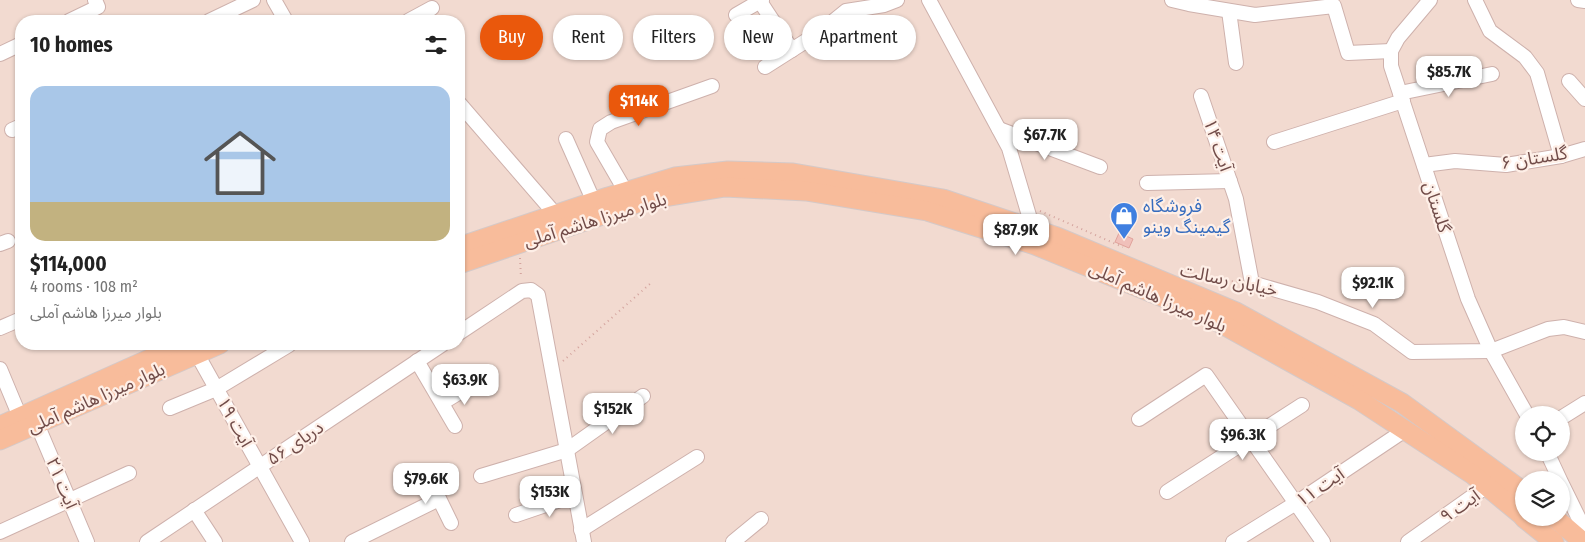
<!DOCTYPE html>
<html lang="en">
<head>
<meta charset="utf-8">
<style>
  :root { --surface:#fff; --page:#f6f6f6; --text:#222; --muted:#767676; --accent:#ea580c }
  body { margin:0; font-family:"Fira Sans Condensed","Noto Sans Arabic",sans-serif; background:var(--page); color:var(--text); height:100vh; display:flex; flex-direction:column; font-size:19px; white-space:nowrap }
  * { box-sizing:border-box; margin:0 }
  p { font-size:16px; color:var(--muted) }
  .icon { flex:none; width:28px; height:28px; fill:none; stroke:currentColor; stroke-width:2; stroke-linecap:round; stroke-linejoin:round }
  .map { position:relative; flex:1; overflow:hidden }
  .drawer { position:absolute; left:15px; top:15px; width:450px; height:335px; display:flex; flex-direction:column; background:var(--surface); border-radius:20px; box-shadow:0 1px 4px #0004 }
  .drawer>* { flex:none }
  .top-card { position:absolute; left:480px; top:15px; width:475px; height:45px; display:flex; gap:10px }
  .fabs { position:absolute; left:1515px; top:406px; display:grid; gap:10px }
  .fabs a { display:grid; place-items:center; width:55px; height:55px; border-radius:50%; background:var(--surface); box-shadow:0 1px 4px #0004; font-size:25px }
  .price { position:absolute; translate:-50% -42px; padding:0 11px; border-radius:10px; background:#fff; color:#222; font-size:16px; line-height:32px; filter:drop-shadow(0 1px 2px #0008) }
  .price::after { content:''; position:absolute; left:50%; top:30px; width:15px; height:11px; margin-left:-8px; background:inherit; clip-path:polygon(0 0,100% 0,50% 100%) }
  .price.active { background:var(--accent); color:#fff }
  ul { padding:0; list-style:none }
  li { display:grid; align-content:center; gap:10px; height:265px; padding:0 15px }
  li span { display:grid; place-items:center; height:155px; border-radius:15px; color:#555 }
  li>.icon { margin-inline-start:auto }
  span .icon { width:90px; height:90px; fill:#fffc; stroke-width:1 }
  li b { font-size:21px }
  h2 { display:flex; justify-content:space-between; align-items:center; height:60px; padding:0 15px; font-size:21px }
  .pill { padding:0 18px; border-radius:22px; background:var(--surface); box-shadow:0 1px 4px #0004; font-size:18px; line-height:45px }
  .pill.active { background:var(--accent); color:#fff }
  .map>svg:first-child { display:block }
  .residential { fill:#f2dad0; fill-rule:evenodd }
  .building { fill:#f0c0ba; stroke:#e1a29b }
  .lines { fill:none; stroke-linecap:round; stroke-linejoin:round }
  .minor-casing { stroke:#ceb1ac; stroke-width:16 }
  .major-casing { stroke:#d4c9c8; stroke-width:21 }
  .path { stroke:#d4a49e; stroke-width:2; stroke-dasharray:1 4; stroke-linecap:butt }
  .minor { stroke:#fff; stroke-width:14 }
  .major { stroke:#f8bc9b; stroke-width:19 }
  .labels { text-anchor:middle; stroke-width:4.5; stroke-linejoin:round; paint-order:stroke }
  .street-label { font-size:18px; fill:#714c49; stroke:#feefe7 }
  .shop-label { font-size:18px; fill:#366cbe; stroke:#feefe7; text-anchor:start }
</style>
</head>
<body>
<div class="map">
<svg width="1585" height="542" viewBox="0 0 1585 542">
  <rect width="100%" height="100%" fill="#fbeae1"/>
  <!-- residential -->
  <path class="residential" d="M0,0H1585V542H0ZM21,21H459V344H21ZM1524,415H1561V452H1524ZM1524,480H1561V518H1524Z"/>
  <!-- building -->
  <polygon class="building" points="1119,233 1133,239 1129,248 1115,242"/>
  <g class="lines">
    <defs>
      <g id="minor">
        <polyline points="274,0 286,21"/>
        <polyline points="759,0 792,50"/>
        <polyline points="929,0 1009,148 1033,229"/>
        <polyline points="1172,0 1189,4 1255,15 1334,6 1348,53 1391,51"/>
        <polyline points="1430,0 1398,38 1391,51 1391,66 1468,299 1491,351 1527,415"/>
        <polyline points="1475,0 1490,31 1525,57 1537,73 1561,156"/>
        <polyline points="1578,0 1585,1"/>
        <polyline points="1229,11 1236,63"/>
        <polyline points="736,15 762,0"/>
        <polyline points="69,21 98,7 95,0"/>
        <polyline points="209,21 253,0"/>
        <polyline points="408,21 432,8"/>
        <polyline points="0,54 21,44"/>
        <polyline points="765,67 820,32 846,11 884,5 897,0"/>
        <polyline points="1569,81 1585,99"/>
        <polyline points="1400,93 1492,74"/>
        <polyline points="1201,96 1236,199 1252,283 1318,302 1374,324 1412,352 1491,351 1548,329 1564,327 1585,332"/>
        <polyline points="459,103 556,215"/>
        <polyline points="999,129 1100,167"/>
        <polyline points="12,130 21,126"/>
        <polyline points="566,139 594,202"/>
        <polyline points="1274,142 1403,101"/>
        <polyline points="1424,165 1455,161 1506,165 1561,156 1585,149"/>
        <polyline points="1147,183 1230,181"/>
        <polyline points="626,192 597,142 600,129 611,122 712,86"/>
        <polyline points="0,244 8,241"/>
        <polyline points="0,328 21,319"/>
        <polyline points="459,333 522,291 531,290 538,295 584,542"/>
        <polyline points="197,354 302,542"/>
        <polyline points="417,361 455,426"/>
        <polyline points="0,369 20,417"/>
        <polyline points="442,403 473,384"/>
        <polyline points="170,408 216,389 289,345"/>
        <polyline points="1561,418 1585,403"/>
        <polyline points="1139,419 1206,375 1323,542"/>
        <polyline points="37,424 87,542"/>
        <polyline points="1547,452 1560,480"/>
        <polyline points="427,474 451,523"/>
        <polyline points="481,476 567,450 643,396"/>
        <polyline points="1561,482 1585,531"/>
        <polyline points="1167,492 1302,405"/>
        <polyline points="194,510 215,542"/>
        <polyline points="516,515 575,495"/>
        <polyline points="581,530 697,457"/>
        <polyline points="0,532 129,473"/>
        <polyline points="147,542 443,344"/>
        <polyline points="352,542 439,499"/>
        <polyline points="733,542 761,519"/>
        <polyline points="1233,542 1296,503 1405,430"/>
        <polyline points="1408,542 1487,486"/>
      </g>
      <g id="major">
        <polyline points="459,247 608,197 675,177 728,171 793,173 943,199 1057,237 1236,312 1402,403 1524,492"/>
        <polyline points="459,264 646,200 725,187 806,191 927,211 1035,245 1202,313 1359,400 1472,474 1524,517"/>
        <polyline points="0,426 183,344"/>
        <polyline points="0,440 220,344"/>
        <polyline points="1524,518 1554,542"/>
        <polyline points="1555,518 1583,542"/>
      </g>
    </defs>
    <!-- minor casing -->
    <use href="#minor" class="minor-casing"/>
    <!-- major casing -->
    <use href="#major" class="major-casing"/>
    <!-- path -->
    <g class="path">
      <polyline points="1040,211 1123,247"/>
      <polyline points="520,258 521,278"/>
      <polyline points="1192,277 1239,282"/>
      <polyline points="563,361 651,283"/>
    </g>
    <!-- minor -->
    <use href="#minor" class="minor"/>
    <!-- major -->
    <use href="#major" class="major"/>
  </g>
  <!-- icons -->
  <defs>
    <symbol id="shop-pin" viewBox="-11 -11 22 30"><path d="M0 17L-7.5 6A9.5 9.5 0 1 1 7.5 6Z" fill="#3f7fe0" stroke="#feefe7"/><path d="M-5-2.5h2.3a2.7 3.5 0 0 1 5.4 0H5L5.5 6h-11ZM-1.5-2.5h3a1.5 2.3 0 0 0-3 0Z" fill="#fff"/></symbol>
  </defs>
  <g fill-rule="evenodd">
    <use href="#shop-pin" x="1108" y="200" width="32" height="43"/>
  </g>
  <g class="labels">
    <!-- street labels -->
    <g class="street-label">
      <text transform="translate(1218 145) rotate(71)" y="6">آيت ۱۴</text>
      <text transform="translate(1534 158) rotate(-9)" y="6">گلستان ۶</text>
      <text transform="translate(1437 207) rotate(72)" y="6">گلستان</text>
      <text transform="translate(595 220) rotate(-17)" y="6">بلوار میرزا هاشم آملی</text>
      <text transform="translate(1229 280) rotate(12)" y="6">خیابان رسالت</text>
      <text transform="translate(1158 297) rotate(24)" y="6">بلوار میرزا هاشم آملی</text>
      <text transform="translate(96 398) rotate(-24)" y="6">بلوار میرزا هاشم آملی</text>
      <text transform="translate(235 422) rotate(61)" y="6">آیت ۱۹</text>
      <text transform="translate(295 443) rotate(-34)" y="6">دریای ۵۶</text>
      <text transform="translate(62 483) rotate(67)" y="6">آیت ۲۱</text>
      <text transform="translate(1320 487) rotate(-34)" y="6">آیت ۱۱</text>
      <text transform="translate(1460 506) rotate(-35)" y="6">آیت ۹</text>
    </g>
    <!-- shop labels -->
    <g class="shop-label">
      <text x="1143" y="212">فروشگاه<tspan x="1143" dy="21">گیمینگ وینو</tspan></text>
    </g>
  </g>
</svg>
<div class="fabs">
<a><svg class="icon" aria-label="locate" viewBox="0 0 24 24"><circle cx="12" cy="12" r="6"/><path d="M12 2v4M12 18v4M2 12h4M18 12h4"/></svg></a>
<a><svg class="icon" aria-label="layers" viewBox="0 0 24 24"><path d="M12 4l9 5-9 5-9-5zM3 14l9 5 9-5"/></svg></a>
</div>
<b class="price" style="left:1449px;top:98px">$85.7K</b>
<b class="price active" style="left:639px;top:127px">$114K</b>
<b class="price" style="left:1045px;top:161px">$67.7K</b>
<b class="price" style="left:1016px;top:256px">$87.9K</b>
<b class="price" style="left:1373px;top:309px">$92.1K</b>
<b class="price" style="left:465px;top:406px">$63.9K</b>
<b class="price" style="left:613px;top:435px">$152K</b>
<b class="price" style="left:1243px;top:461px">$96.3K</b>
<b class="price" style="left:426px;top:505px">$79.6K</b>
<b class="price" style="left:550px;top:518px">$153K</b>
<div class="top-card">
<a class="pill active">Buy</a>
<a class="pill">Rent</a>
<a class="pill">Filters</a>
<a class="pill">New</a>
<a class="pill">Apartment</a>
</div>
<section class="drawer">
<h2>10 homes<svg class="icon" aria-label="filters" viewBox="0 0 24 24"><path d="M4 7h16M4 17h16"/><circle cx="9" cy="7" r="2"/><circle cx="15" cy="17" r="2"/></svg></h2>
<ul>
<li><span style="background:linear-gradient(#a9c7e8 75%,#c2b280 0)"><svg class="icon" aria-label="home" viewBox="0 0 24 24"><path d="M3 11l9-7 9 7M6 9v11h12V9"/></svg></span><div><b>$114,000</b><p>4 rooms · 108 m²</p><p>بلوار میرزا هاشم آملی</p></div></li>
</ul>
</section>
</div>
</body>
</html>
